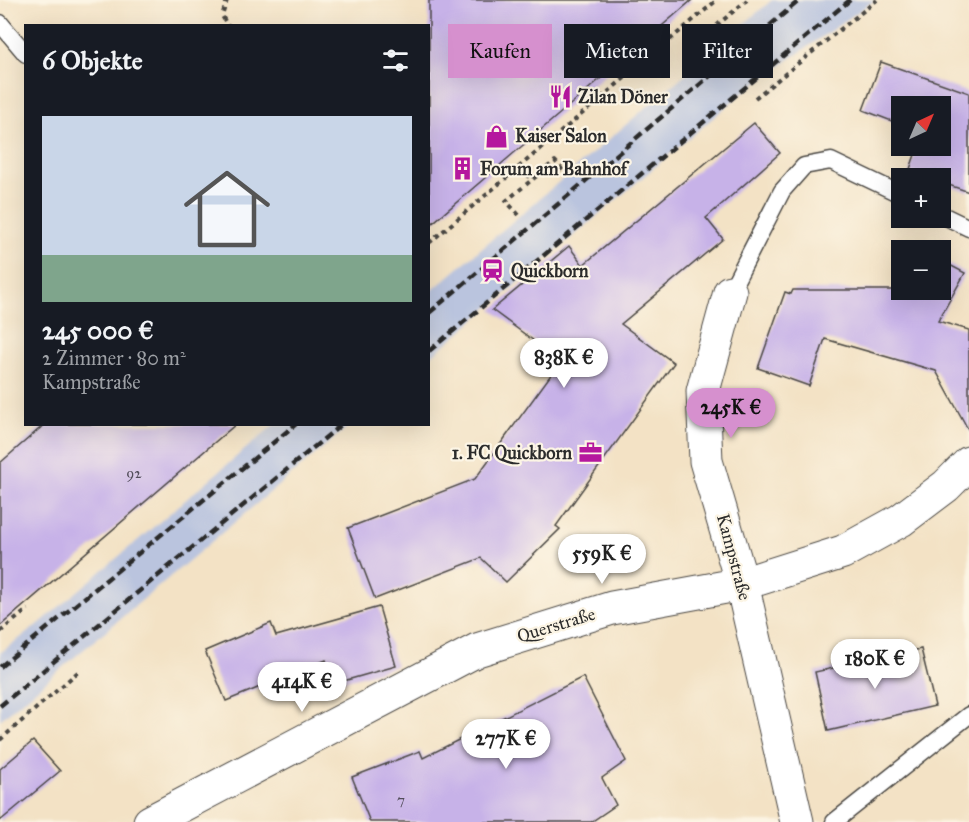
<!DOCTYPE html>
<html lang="de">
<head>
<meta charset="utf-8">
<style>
  :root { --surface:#171b24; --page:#242831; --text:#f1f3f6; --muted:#9ea1a6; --line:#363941; --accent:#d690ce }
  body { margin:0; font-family:"IM FELL Great Primer",serif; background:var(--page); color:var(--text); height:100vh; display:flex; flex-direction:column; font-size:22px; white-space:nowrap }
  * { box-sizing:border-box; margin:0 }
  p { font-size:20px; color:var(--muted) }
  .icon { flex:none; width:33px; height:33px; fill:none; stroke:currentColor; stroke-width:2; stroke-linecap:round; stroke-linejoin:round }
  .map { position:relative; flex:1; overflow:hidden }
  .drawer { position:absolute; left:24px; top:24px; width:406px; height:402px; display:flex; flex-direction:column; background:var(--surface); border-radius:0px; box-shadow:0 6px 24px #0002 }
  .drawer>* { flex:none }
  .guide { position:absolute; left:448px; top:24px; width:430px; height:54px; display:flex; gap:12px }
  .needle { width:39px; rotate:44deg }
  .controls { position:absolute; left:891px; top:96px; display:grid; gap:12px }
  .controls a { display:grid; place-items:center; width:60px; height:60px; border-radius:0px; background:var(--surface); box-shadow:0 6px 24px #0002; font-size:30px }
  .price { position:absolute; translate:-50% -51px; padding:0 14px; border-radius:21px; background:#fff; color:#222; font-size:20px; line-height:39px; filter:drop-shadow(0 2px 3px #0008) }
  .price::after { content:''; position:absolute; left:50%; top:36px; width:18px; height:14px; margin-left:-9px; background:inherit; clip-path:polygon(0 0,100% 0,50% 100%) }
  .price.active { background:var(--accent); color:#111 }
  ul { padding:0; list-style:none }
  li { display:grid; align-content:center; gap:12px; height:318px; padding:0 18px }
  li+li { border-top:2px solid var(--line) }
  li span { display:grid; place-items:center; height:186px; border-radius:0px; color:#555 }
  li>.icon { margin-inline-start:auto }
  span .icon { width:108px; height:108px; fill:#fffc; stroke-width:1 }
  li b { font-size:26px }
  h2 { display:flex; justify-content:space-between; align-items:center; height:72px; padding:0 18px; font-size:26px }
  .tag { padding:0 21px; border-radius:0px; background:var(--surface); box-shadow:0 6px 24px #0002; font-size:21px; line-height:54px }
  .tag.active { background:var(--accent); color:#111 }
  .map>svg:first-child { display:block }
  .industrial { fill:#bac4de }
  .building { fill:#c7b2e8 }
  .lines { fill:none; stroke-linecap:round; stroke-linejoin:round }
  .lane-casing { stroke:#494642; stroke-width:19 }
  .street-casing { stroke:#494642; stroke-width:35 }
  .path { stroke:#494642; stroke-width:4; stroke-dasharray:4.5 4.5; stroke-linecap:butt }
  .lane { stroke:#fff; stroke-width:16 }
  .street { stroke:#fff; stroke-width:33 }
  .rail { stroke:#2b2b2b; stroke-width:4.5; stroke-dasharray:9 4.5; stroke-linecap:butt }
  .labels { text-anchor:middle; stroke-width:4.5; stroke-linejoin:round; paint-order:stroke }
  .number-label { font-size:15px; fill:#524d5a }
  .poi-label { font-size:18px; font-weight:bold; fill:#2b2b2b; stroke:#fcf5e5; text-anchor:start }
  .street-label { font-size:18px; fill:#2b2b2b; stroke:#fcf5e5 }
</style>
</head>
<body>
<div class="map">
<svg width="969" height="822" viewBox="0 0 969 822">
  <rect width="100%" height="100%" fill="#fcf5e5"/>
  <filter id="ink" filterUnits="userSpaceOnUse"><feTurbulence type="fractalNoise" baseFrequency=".0167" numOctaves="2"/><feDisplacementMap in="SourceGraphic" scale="12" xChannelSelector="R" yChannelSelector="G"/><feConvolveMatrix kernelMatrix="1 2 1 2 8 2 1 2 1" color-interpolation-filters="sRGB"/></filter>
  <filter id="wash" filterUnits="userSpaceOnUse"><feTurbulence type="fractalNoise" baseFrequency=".008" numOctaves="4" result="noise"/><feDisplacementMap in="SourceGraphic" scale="24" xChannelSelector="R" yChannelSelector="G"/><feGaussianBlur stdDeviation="1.35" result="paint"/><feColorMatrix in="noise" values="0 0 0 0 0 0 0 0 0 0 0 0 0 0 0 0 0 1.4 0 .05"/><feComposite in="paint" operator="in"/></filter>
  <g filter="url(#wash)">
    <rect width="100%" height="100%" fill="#f3e2c5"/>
    <!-- industrial -->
    <g class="industrial">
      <polygon points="772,0 875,0 747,89 429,358 429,293"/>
      <polygon points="274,425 350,425 0,720 0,653 39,624"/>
    </g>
    <g id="blocks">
      <!-- building -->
      <g class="building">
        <polygon points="429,0 692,0 429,226"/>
        <polygon points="881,62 969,93 969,192 940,182 940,178 930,178 909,172 918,146 940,146 940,106 902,106 902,125 863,110"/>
        <polygon points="754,123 780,153 706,218 723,239 621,324 674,363 556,526 560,529 506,582 481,558 375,599 348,528 475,479 561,361 492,310 569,246 583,265"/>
        <polygon points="940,260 965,273 938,321 969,330 969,431 936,371 825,339 809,386 758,368 785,292 791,294 793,290 898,290 902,283 902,290 940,290"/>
        <polygon points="45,424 236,424 0,626 0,463"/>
        <polygon points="379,607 396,666 333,684 326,660 226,701 205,651 271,623 276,636"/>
        <polygon points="921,649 935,706 828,731 815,672"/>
        <polygon points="583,677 626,761 602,778 616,805 591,822 370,822 352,777 420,751 423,758"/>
        <polygon points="33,741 60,771 0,821 0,769"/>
      </g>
    </g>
  </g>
  <g filter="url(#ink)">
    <use href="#blocks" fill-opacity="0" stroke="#494642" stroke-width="1.5"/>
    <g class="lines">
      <defs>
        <g id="lane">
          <polyline points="0,23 26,54"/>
          <polyline points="940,214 969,228"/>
          <polyline points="730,292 782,191 804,166 831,161 902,195"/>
          <polyline points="834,822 969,715"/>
        </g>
        <g id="street">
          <polyline points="730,292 703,391 706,461 742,584 797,822"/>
          <polyline points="150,822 477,650 612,608 742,584 843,552 901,520 946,486 969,463"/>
        </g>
      </defs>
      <!-- lane casing -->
      <use href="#lane" class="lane-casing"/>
      <!-- street casing -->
      <use href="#street" class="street-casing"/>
      <!-- path -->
      <g class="path">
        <polyline points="227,0 222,16 228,26"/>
        <polyline points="703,37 747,0"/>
        <polyline points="755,98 877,0"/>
        <polyline points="521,167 532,180"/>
        <polyline points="519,215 506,201 555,161 567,175"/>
        <polyline points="429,243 717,0"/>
        <polyline points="0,632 28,609"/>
        <polyline points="0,740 79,671"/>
      </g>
      <!-- lane -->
      <use href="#lane" class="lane"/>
      <!-- street -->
      <use href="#street" class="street"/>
      <!-- rail -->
      <g class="rail">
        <polyline points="429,313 800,0"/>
        <polyline points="429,351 850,0"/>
        <polyline points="0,667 296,424"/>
        <polyline points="0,706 342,424"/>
      </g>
    </g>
  </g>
  <!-- icons -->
  <defs>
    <symbol id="restaurant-bare" viewBox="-9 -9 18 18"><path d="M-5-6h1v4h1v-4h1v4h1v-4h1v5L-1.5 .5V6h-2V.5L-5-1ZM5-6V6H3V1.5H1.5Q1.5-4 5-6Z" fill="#b5179e" stroke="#fcf5e5" stroke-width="2.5" paint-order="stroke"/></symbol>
    <symbol id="shop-bare" viewBox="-9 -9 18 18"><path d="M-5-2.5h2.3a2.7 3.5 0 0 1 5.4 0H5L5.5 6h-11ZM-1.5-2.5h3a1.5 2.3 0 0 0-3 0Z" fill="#b5179e" stroke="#fcf5e5" stroke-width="2.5" paint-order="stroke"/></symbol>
    <symbol id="building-bare" viewBox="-9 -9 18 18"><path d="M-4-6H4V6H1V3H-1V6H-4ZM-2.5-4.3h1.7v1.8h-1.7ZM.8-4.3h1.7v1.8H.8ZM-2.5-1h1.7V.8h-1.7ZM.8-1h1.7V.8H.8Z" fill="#b5179e" stroke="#fcf5e5" stroke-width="2.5" paint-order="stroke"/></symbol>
    <symbol id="station-bare" viewBox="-9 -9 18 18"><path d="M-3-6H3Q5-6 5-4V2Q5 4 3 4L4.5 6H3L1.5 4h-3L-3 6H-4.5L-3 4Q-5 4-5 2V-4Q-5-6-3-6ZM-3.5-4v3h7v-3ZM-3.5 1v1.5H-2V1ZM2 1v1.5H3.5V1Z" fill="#b5179e" stroke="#fcf5e5" stroke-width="2.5" paint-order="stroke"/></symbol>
    <symbol id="office-bare" viewBox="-9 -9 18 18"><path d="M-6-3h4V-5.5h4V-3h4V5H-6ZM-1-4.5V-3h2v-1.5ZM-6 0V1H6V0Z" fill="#b5179e" stroke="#fcf5e5" stroke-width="2.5" paint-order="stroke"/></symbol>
  </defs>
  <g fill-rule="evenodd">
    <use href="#restaurant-bare" x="544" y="80" width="33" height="33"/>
    <use href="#shop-bare" x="480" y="120" width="33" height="33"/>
    <use href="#building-bare" x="446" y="152" width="33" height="33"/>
    <use href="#station-bare" x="476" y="254" width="33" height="33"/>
    <use href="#office-bare" x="574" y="436" width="33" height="33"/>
  </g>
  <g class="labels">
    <!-- number labels -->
    <g class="number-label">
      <text x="134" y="478">92</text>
      <text x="401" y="805">7</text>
    </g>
    <!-- poi labels -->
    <g class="poi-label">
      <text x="578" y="103">Zilan Döner</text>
      <text x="515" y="142">Kaiser Salon</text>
      <text x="480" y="175">Forum am Bahnhof</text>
      <text x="511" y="277">Quickborn</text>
      <text x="572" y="459" text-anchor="end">1. FC Quickborn</text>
    </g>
    <!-- street labels -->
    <g class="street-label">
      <text transform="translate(734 557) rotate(75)" y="6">Kampstraße</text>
      <text transform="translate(556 625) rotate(-17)" y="6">Querstraße</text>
    </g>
  </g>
</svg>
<div class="controls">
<a><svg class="needle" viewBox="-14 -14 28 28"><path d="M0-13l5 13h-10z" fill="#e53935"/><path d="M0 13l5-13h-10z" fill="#9ea1a6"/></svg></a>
<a>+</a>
<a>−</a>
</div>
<b class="price" style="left:564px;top:389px">838K €</b>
<b class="price active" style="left:731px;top:439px">245K €</b>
<b class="price" style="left:602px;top:585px">559K €</b>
<b class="price" style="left:875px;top:690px">180K €</b>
<b class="price" style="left:302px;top:713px">414K €</b>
<b class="price" style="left:506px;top:770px">277K €</b>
<div class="guide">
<a class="tag active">Kaufen</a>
<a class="tag">Mieten</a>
<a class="tag">Filter</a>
</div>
<section class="drawer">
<h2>6 Objekte<svg class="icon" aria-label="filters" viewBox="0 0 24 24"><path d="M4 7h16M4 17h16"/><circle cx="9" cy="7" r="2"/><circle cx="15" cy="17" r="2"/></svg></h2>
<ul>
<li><span style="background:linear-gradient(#c9d6e8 75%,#7fa58c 0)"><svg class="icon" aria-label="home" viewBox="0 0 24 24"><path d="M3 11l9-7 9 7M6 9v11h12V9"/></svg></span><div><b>245 000 €</b><p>2 Zimmer · 80 m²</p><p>Kampstraße</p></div></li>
</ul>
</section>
</div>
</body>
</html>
